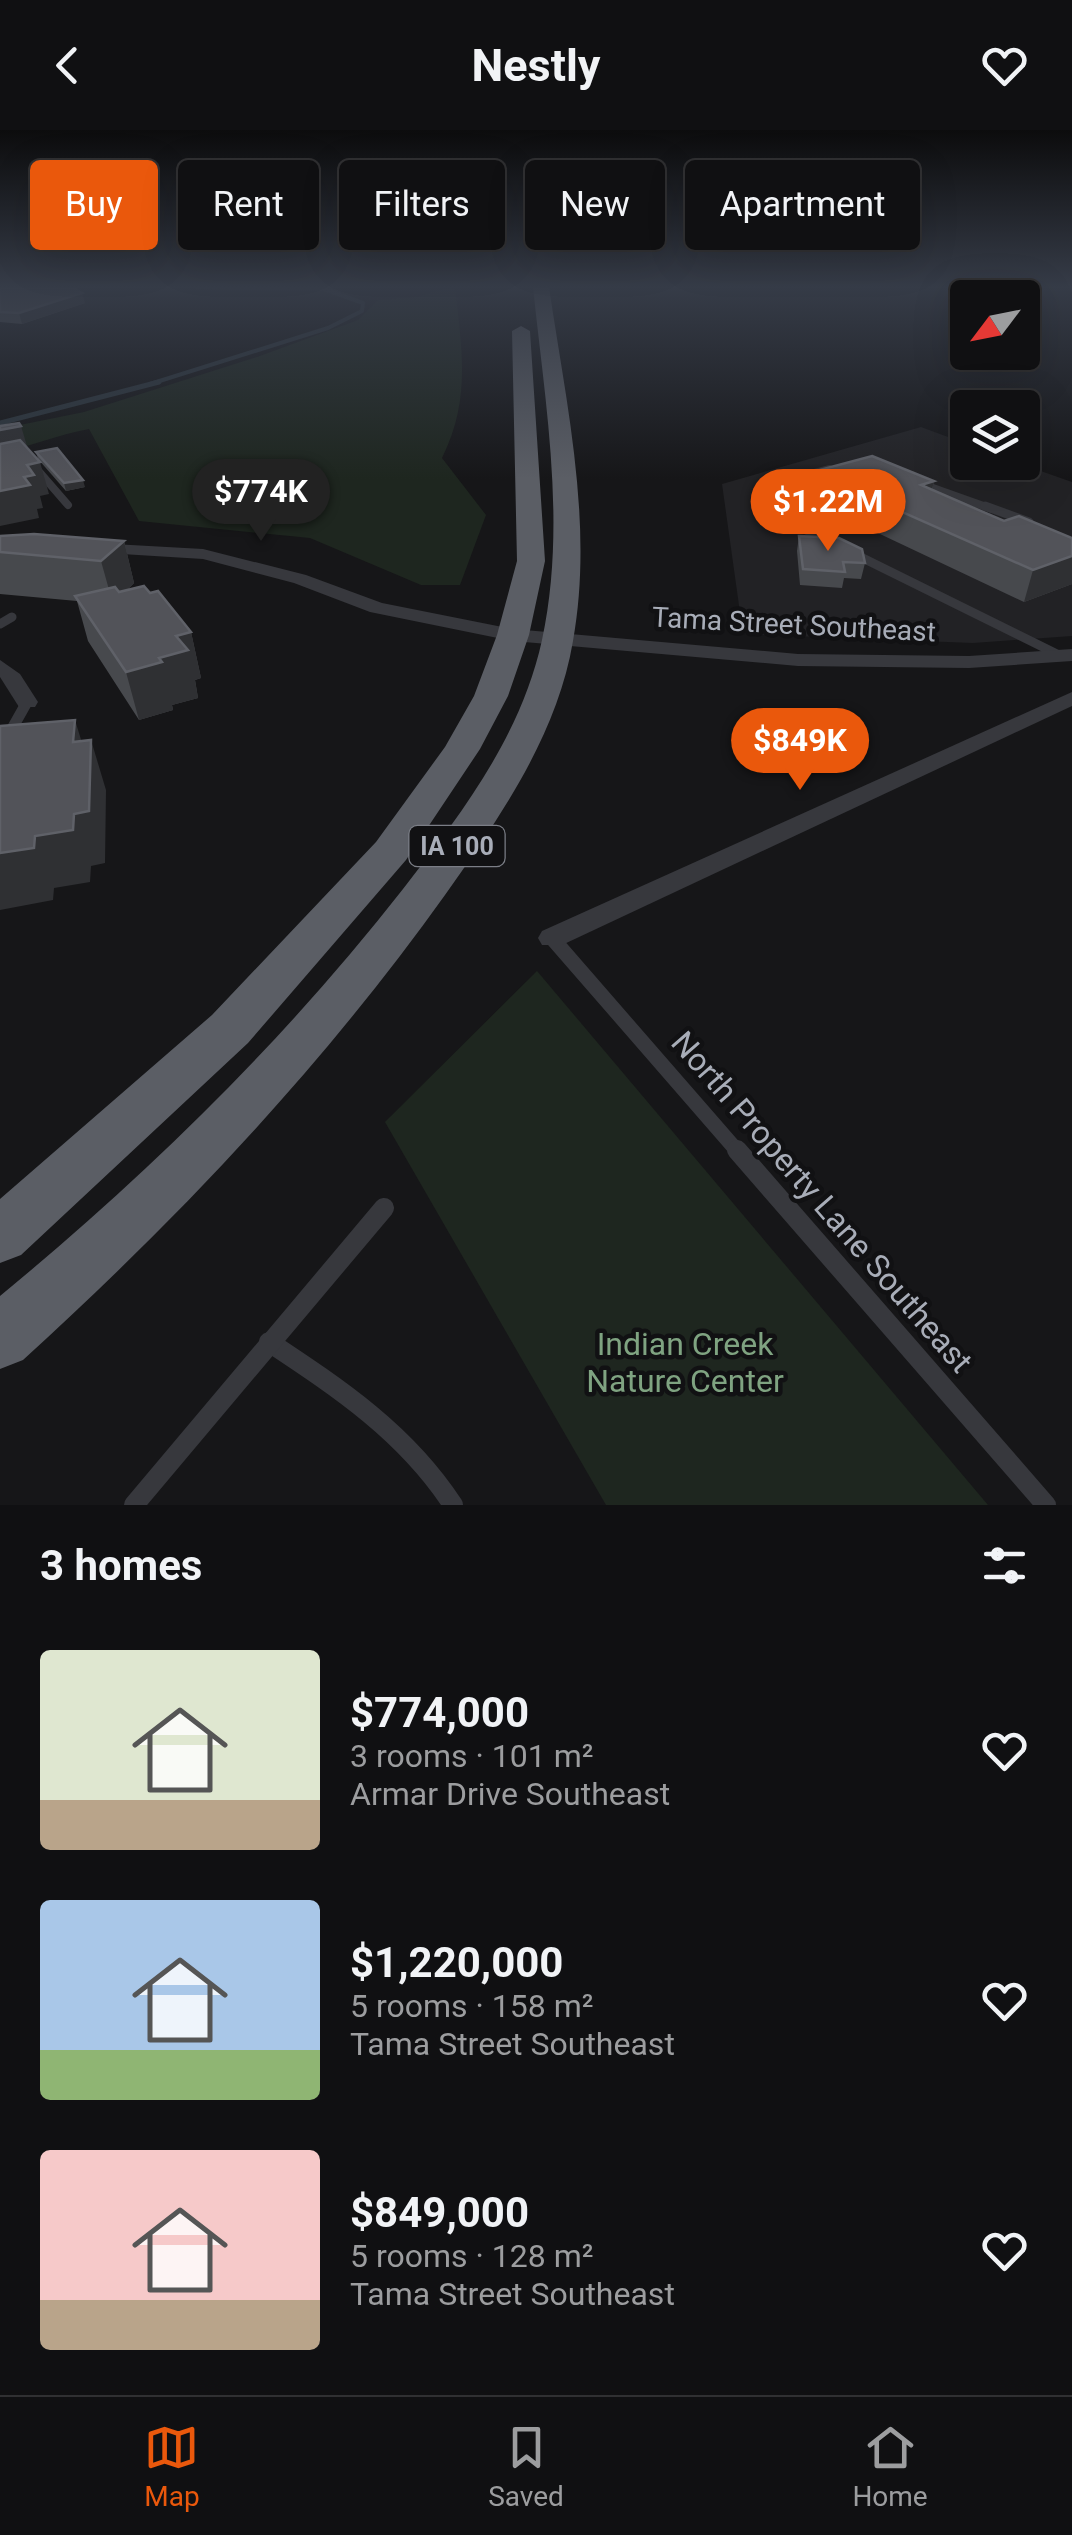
<!DOCTYPE html>
<html lang="en">
<head>
<meta charset="utf-8">
<style>
  :root { --surface:#101012; --page:#1e1e20; --text:#f1f3f6; --muted:#9c9d9f; --line:#303032; --accent:#ea580c }
  body { margin:0; font-family:Roboto,sans-serif; background:var(--page); color:var(--text); height:100vh; display:flex; flex-direction:column; font-size:38px; white-space:nowrap }
  * { box-sizing:border-box; margin:0 }
  p { font-size:32px; color:var(--muted) }
  .icon { flex:none; width:55px; height:55px; fill:none; stroke:currentColor; stroke-width:2; stroke-linecap:round; stroke-linejoin:round }
  .map { position:relative; height:1375px; overflow:hidden }
  .sheet { display:flex; flex-direction:column; background:var(--surface); flex:1 }
  .sheet>* { flex:none }
  .guide { position:absolute; left:30px; top:30px; width:1012px; height:90px; display:flex; gap:20px }
  .needle { width:65px; rotate:238deg }
  .controls { position:absolute; left:950px; top:150px; display:grid; gap:20px }
  .controls a { display:grid; place-items:center; width:90px; height:90px; border-radius:10px; background:var(--surface); box-shadow:0 10px 40px #0002,0 0 0 2px var(--line); font-size:50px }
  .price { position:absolute; translate:-50% -85px; padding:0 22px; border-radius:35px; background:var(--accent); color:#fff; font-size:32px; line-height:65px; filter:drop-shadow(0 2px 5px #0008) }
  .price::after { content:''; position:absolute; left:50%; top:60px; width:30px; height:22px; margin-left:-15px; background:inherit; clip-path:polygon(0 0,100% 0,50% 100%) }
  .price.active { background:#222; color:#fff }
  ul { padding:0; list-style:none }
  li { display:flex; align-items:center; gap:30px; height:250px; padding:0 40px }
  li span { display:grid; place-items:center; flex:none; width:280px; height:200px; border-radius:10px; color:#555 }
  li>.icon { margin-inline-start:auto }
  span .icon { width:120px; height:120px; fill:#fffc; stroke-width:1 }
  li b { font-size:42px }
  h2 { display:flex; justify-content:space-between; align-items:center; height:120px; padding:0 40px; font-size:42px }
  .chip { padding:0 35px; border-radius:10px; background:var(--surface); box-shadow:0 10px 40px #0002,0 0 0 2px var(--line); font-size:35px; line-height:90px }
  .chip.active { background:var(--accent); color:#fff }
  header { display:flex; justify-content:space-between; align-items:center; height:130px; padding:0 40px; background:var(--surface); font-size:45px; font-weight:700 }
  .tab-bar { display:flex; justify-content:space-around; align-items:center; height:140px; border-top:2px solid var(--line); background:var(--surface); font-size:28px; color:var(--muted) }
  .tab-bar a { display:grid; justify-items:center; gap:5px }
  .tab-bar .active { color:var(--accent) }
  .map>svg:first-child { display:block }
  .built { fill:#222225 }
  .green { fill:#1e261f }
  .lines { fill:none; stroke-linecap:round; stroke-linejoin:round }
  .stream-far1 { stroke:#2c353c; stroke-width:4 }
  .stream { stroke:#2c353c; stroke-width:5 }
  .service-far4 { stroke:#37383d; stroke-width:8 }
  .service-far3 { stroke:#37383d; stroke-width:9 }
  .service-far2 { stroke:#37383d; stroke-width:11 }
  .service-far1 { stroke:#37383d; stroke-width:15 }
  .service { stroke:#37383d; stroke-width:20 }
  .minor { fill:#37383d; fill-rule:evenodd }
  .trunk { fill:#5b5e65; fill-rule:evenodd }
  .wall { fill:#47494d }
  .shaded-wall { fill:#2f3033 }
  .building { fill:#525359; stroke:#5f6168; stroke-width:2.5 }
  .labels { text-anchor:middle; stroke-width:9; stroke-linejoin:round; paint-order:stroke }
  .shield { fill:#111113; stroke:#7b7e86; stroke-width:2.5 }
  .shield-label { font-size:25px; font-weight:bold; fill:#a8adb8 }
  .street-label { font-size:28px; fill:#a8adb8; stroke:#111113 }
  .near-street-label { font-size:32px; fill:#a8adb8; stroke:#111113 }
  .near-park-label { font-size:32px; fill:#7fa381; stroke:#111113 }
</style>
</head>
<body>
<header><svg class="icon" aria-label="back" viewBox="0 0 24 24"><path d="M15 5l-7 7 7 7"/></svg>Nestly<svg class="icon" aria-label="heart" viewBox="0 0 24 24"><path d="M12 20l-8-8c-3-5 5-10 8-4 3-6 11-1 8 4z"/></svg></header>
<div class="map">
<svg width="1072" height="1375" viewBox="0 0 1072 1375">
  <rect width="100%" height="100%" fill="#161618"/>
  <!-- built -->
  <polygon class="built" points="921,297 967,314 968,332 1018,333 1072,352 1072,506 973,513 743,504 722,354"/>
  <!-- green -->
  <g class="green">
    <path d="M448,157H455C462,219 471,270 442,328L486,385L460,455H421L310,408L139,391L89,299C57,305 31,316 0,323V299L84,282L257,227L358,190L378,170L418,167Z"/>
    <polygon points="537,841 988,1375 606,1375 385,992"/>
  </g>
  <g class="lines">
    <!-- stream-far1 -->
    <polyline class="stream-far1" points="150,254 328,198 362,181 363,173 324,159 196,157"/>
    <!-- stream -->
    <polyline class="stream" points="0,293 159,252"/>
    <!-- service-far4 -->
    <g class="service-far4">
      <polyline points="35,337 68,375"/>
      <polyline points="916,352 992,379"/>
      <polyline points="776,353 829,339"/>
    </g>
    <!-- service-far3 -->
    <g class="service-far3">
      <polyline points="985,376 1029,392"/>
      <polyline points="804,399 1061,526"/>
      <polyline points="0,494 12,487"/>
    </g>
    <!-- service-far2 -->
    <polyline class="service-far2" points="0,620 27,572"/>
    <!-- service-far1 -->
    <polyline class="service-far1" points="552,808 739,1023"/>
    <!-- service -->
    <g class="service">
      <polyline points="737,1020 1046,1375"/>
      <path d="M269,1212C340,1259 406,1303 453,1375"/>
      <polyline points="134,1375 384,1078"/>
    </g>
    <!-- minor -->
    <g class="minor">
      <polygon points="95,413 203,419 306,445 382,473 513,499 798,524 969,526 1072,519 1072,531 969,538 798,536 513,511 370,482 294,453 203,429 89,422 86,418"/>
      <polygon points="0,530 20,544 38,572 35,577 19,577 0,547"/>
      <polygon points="1072,562 1072,576 562,815 542,815 538,808 542,801"/>
    </g>
    <!-- trunk -->
    <g class="trunk">
      <path d="M533,157H549C566,273 594,394 573,511C557,606 500,687 445,765C322,937 179,1088 23,1230L0,1239V1166C148,1044 285,910 403,759C462,683 521,606 542,510C567,394 545,273 533,157Z"/>
      <polygon points="521,196 530,201 545,431 529,505 508,566 480,619 406,730 248,913 21,1125 0,1133 0,1069 212,885 376,712 445,617 474,566 497,505 517,431 512,201"/>
    </g>
  </g>
  <!-- wall -->
  <g class="wall">
    <polygon points="0,157 85,173 22,194 0,192"/>
    <polygon points="36,322 85,357 66,361 38,329"/>
    <polygon points="812,342 934,351 932,360 1004,391 1072,408 1072,454 1024,472 808,370"/>
    <polygon points="0,406 124,411 134,453 127,460 150,463 191,502 201,548 195,550 198,568 172,575 173,580 139,590 88,511 77,471 0,464"/>
    <polygon points="799,406 865,433 861,449 844,448 842,458 800,455 797,421"/>
  </g>
  <!-- shaded-wall -->
  <g class="shaded-wall">
    <polygon points="82,163 85,173 22,194 19,183"/>
    <polygon points="21,296 30,326 0,332 0,300"/>
    <polygon points="40,332 49,364 40,366 43,378 37,379 39,388 0,396 0,361 24,347 27,335"/>
    <polygon points="83,350 85,357 66,361 64,353"/>
    <polygon points="934,351 927,380 921,355"/>
    <polygon points="124,411 134,453 113,474 101,431"/>
    <polygon points="1072,426 1072,454 1024,472 1033,440"/>
    <polygon points="191,502 201,548 195,550 198,568 172,575 173,580 139,590 126,542 159,528 176,506"/>
    <polygon points="75,590 90,639 91,610 106,660 105,733 91,736 90,752 54,758 53,770 0,780 0,723 35,706 73,612"/>
  </g>
  <!-- building -->
  <g class="building">
    <polygon points="0,157 71,157 82,163 19,183 0,182"/>
    <polygon points="19,293 21,296 0,300 0,296"/>
    <polygon points="20,310 40,332 27,335 34,345 24,347 30,355 0,361 0,314"/>
    <polygon points="57,318 83,350 64,353 36,322"/>
    <polygon points="872,326 934,351 921,355 1004,391 1019,386 1072,408 1072,426 1033,440 812,342"/>
    <polygon points="34,404 124,411 101,431 0,422 0,406"/>
    <polygon points="799,406 839,408 862,419 865,433 843,432 845,442 803,439"/>
    <polygon points="144,456 150,463 158,461 191,502 176,506 188,520 159,528 162,532 126,542 75,466 115,457 119,462"/>
    <polygon points="75,590 73,612 91,610 89,681 74,684 73,700 35,706 34,718 0,723 0,596"/>
  </g>
  <!-- sky -->
  <linearGradient id="sky" x2="0" y2="1"><stop stop-color="#0c0c0d"/><stop offset="0.45" stop-color="#363c48"/><stop offset="1" stop-color="#363c48" stop-opacity="0"/></linearGradient>
  <rect width="1072" height="349" fill="url(#sky)"/>
  <g class="labels">
    <!-- shield labels -->
    <rect class="shield" x="409.5" y="696" width="95" height="40" rx="8"/>
    <g class="shield-label">
      <text x="457" y="725">IA 100</text>
    </g>
    <!-- street labels -->
    <g class="street-label">
      <text transform="translate(794 494) rotate(3)" y="10">Tama Street Southeast</text>
    </g>
    <!-- near-street labels -->
    <g class="near-street-label">
      <text transform="translate(822 1072) rotate(49)" y="11">North Property Lane Southeast</text>
    </g>
    <!-- near-park labels -->
    <g class="near-park-label">
      <text x="685" y="1225">Indian Creek<tspan x="685" dy="37">Nature Center</tspan></text>
    </g>
  </g>
</svg>
<div class="controls">
<a><svg class="needle" viewBox="-14 -14 28 28"><path d="M0-13l5 13h-10z" fill="#e53935"/><path d="M0 13l5-13h-10z" fill="#9c9d9f"/></svg></a>
<a><svg class="icon" aria-label="layers" viewBox="0 0 24 24"><path d="M12 4l9 5-9 5-9-5zM3 14l9 5 9-5"/></svg></a>
</div>
<b class="price active" style="left:261px;top:414px">$774K</b>
<b class="price" style="left:828px;top:424px">$1.22M</b>
<b class="price" style="left:800px;top:663px">$849K</b>
<div class="guide">
<a class="chip active">Buy</a>
<a class="chip">Rent</a>
<a class="chip">Filters</a>
<a class="chip">New</a>
<a class="chip">Apartment</a>
</div>
</div>
<section class="sheet">
<h2>3 homes<svg class="icon" aria-label="filters" viewBox="0 0 24 24"><path d="M4 7h16M4 17h16"/><circle cx="9" cy="7" r="2"/><circle cx="15" cy="17" r="2"/></svg></h2>
<ul>
<li><span style="background:linear-gradient(#dfe7d0 75%,#b9a48a 0)"><svg class="icon" aria-label="home" viewBox="0 0 24 24"><path d="M3 11l9-7 9 7M6 9v11h12V9"/></svg></span><div><b>$774,000</b><p>3 rooms · 101 m²</p><p>Armar Drive Southeast</p></div><svg class="icon" aria-label="heart" viewBox="0 0 24 24"><path d="M12 20l-8-8c-3-5 5-10 8-4 3-6 11-1 8 4z"/></svg></li>
<li><span style="background:linear-gradient(#a9c7e8 75%,#8fb573 0)"><svg class="icon" aria-label="home" viewBox="0 0 24 24"><path d="M3 11l9-7 9 7M6 9v11h12V9"/></svg></span><div><b>$1,220,000</b><p>5 rooms · 158 m²</p><p>Tama Street Southeast</p></div><svg class="icon" aria-label="heart" viewBox="0 0 24 24"><path d="M12 20l-8-8c-3-5 5-10 8-4 3-6 11-1 8 4z"/></svg></li>
<li><span style="background:linear-gradient(#f6c9c9 75%,#b9a48a 0)"><svg class="icon" aria-label="home" viewBox="0 0 24 24"><path d="M3 11l9-7 9 7M6 9v11h12V9"/></svg></span><div><b>$849,000</b><p>5 rooms · 128 m²</p><p>Tama Street Southeast</p></div><svg class="icon" aria-label="heart" viewBox="0 0 24 24"><path d="M12 20l-8-8c-3-5 5-10 8-4 3-6 11-1 8 4z"/></svg></li>
</ul>
</section>
<nav class="tab-bar">
<a class="active"><svg class="icon" aria-label="map" viewBox="0 0 24 24"><path d="M3 6l6-2 6 2 6-2v14l-6 2-6-2-6 2zM9 4v14M15 6v14"/></svg>Map</a>
<a><svg class="icon" aria-label="saved" viewBox="0 0 24 24"><path d="M7 4h10v16l-5-4-5 4z"/></svg>Saved</a>
<a><svg class="icon" aria-label="home" viewBox="0 0 24 24"><path d="M3 11l9-7 9 7M6 9v11h12V9"/></svg>Home</a>
</nav>
</body>
</html>
